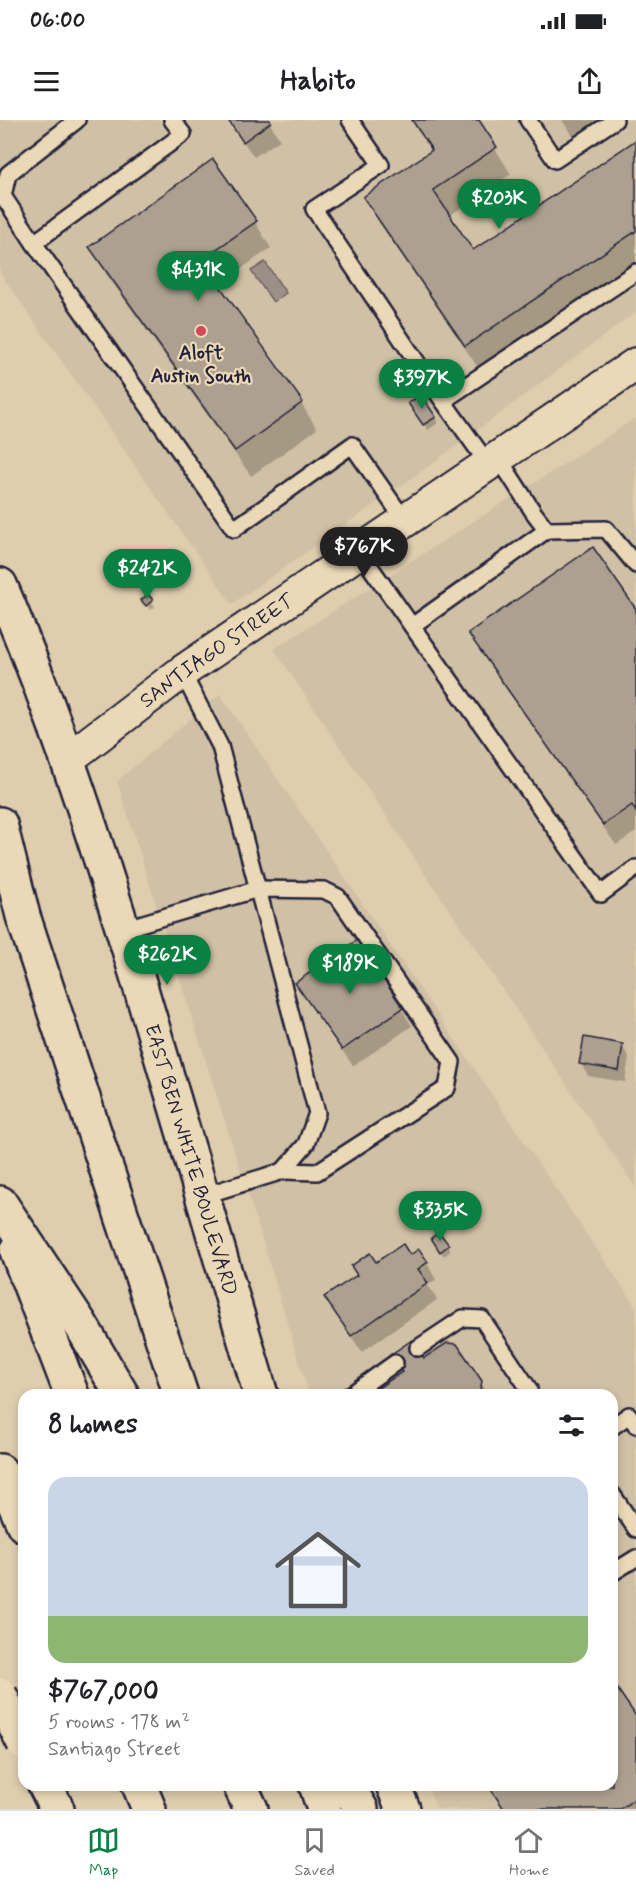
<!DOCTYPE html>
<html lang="en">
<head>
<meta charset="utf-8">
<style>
  :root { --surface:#fff; --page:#f6f6f6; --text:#202124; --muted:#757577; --line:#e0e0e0; --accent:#0b8043 }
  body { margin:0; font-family:Mynerve,sans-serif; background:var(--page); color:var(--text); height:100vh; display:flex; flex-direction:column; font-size:22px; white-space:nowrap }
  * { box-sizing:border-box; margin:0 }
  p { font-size:20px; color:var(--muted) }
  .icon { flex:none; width:33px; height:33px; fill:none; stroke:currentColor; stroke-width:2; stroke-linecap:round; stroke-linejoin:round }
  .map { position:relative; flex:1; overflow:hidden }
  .details { position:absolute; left:18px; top:1269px; width:600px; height:402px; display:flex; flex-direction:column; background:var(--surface); border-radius:18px; box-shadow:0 3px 9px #0003 }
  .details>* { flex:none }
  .price { position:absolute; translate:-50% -51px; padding:0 14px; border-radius:21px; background:var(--accent); color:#fff; font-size:20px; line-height:39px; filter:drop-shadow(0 2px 3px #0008) }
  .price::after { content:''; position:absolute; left:50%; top:36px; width:18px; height:14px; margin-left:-9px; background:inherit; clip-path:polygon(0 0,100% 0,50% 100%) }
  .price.current { background:#222; color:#fff }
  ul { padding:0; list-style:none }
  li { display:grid; align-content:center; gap:12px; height:318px; padding:0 30px }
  li span { display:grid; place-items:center; height:186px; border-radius:18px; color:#555 }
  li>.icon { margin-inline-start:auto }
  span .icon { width:108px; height:108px; fill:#fffc; stroke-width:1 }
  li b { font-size:26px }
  h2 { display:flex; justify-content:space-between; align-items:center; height:72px; padding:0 30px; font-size:26px }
  .status { display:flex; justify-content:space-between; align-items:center; height:42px; padding:0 30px; background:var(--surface); direction:ltr }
  .status svg { height:16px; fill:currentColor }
  header { display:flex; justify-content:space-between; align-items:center; height:78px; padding:0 30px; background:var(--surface); font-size:27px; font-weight:700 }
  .tab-bar { display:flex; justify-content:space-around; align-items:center; height:84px; border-top:2px solid var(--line); background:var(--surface); font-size:16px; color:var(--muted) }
  .tab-bar a { display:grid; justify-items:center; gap:3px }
  .tab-bar .current { color:var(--accent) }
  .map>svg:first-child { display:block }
  .built { fill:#d0c0a5 }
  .water { fill:#9c8f86; stroke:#6b6368; stroke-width:1.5 }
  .shadow { fill:#0003 }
  .building { fill:#ada090; stroke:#22223b; stroke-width:1.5 }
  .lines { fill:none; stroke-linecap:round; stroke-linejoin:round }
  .lane-casing { stroke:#22223b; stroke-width:20 }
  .street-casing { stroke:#22223b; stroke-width:36 }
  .secondary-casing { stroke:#22223b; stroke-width:38 }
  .highway-casing { stroke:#22223b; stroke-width:38 }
  .lane { stroke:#ebd8b6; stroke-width:15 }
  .street { stroke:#ebd8b6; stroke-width:32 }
  .secondary { stroke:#ebd8b6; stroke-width:33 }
  .highway { stroke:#ebd8b6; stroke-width:33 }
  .highway-bridge-casing { stroke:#22223b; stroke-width:38; stroke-linecap:butt }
  .highway-bridge { stroke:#ebd8b6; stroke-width:33 }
  .poi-dot { fill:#d1495b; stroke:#ebd8b6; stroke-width:2 }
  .labels { text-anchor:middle; stroke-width:4.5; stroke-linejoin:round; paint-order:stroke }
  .poi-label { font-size:20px; font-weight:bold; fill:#22223b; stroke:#ebd8b6 }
  .street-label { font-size:20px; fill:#22223b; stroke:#ebd8b6 }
</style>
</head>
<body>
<div class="status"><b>06:00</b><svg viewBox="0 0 49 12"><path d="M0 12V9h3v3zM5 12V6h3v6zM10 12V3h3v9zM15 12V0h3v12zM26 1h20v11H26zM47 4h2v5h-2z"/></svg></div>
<header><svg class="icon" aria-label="menu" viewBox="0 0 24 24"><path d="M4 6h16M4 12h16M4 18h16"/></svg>Habito<svg class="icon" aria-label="share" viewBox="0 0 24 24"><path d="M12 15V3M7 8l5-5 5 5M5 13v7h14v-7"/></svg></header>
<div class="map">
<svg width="636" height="1689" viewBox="0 0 636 1689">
  <rect width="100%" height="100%" fill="#dfcdae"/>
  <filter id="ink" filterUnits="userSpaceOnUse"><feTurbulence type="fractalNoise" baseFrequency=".0167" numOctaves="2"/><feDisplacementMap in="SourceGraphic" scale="12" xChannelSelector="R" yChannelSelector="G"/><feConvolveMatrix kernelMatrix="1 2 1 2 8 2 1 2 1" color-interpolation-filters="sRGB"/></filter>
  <g filter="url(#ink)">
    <!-- built -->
    <g class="built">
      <polygon points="0,0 636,0 636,192 432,344 232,484 0,153"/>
      <polygon points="636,298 636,1068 274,529"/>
      <polygon points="220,574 636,1187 636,1689 438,1689 431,1676 428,1665 612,1665 612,1275 309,1275 259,1109 117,661"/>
    </g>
    <!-- water -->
    <polygon class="water" points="265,142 286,173 273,182 251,151"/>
    <!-- shadow -->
    <g class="shadow">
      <polygon points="228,0 268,0 280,20 254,37"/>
      <polygon points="411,0 477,0 511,54 449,96 473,132 636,22 636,147 481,252 380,104 365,78 432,32"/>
      <polygon points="562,0 607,0 576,21"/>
      <polygon points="255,102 271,128 218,165 301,283 317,309 251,356 106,154 91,127"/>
      <polygon points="413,289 435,297 438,303 428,310"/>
      <polygon points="143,480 152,481 155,487 150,490"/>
      <polygon points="636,491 636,712 616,725 482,535 470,514"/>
      <polygon points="371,836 392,868 390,870 412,906 353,946 307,880"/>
      <polygon points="622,926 629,937 625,962 588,956 581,944"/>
      <polygon points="436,1124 448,1126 451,1131 444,1136"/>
      <polygon points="410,1137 427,1143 436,1160 428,1165 437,1180 362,1232 336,1194 358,1156 376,1144"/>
      <polygon points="392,1236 424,1240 480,1261 488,1275 370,1275 402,1253"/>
      <polygon points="612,1564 636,1599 636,1689 504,1689 488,1665 612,1665"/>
    </g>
    <!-- building -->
    <g class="building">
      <polygon points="228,0 270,0 271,2 243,22"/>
      <polygon points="412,0 479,0 497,27 433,70 473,130 636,20 636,111 465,226 363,77 432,30"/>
      <polygon points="213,39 257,101 201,140 303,282 235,331 89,127"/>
      <polygon points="421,275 436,297 423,305 408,283"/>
      <polygon points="593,427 636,489 636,692 632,685 603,705 468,513"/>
      <polygon points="148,474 153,480 146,486 141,480"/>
      <polygon points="357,820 368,836 372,834 384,851 380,854 403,888 342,930 295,863"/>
      <polygon points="584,917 623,924 619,951 579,944"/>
      <polygon points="439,1112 449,1125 440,1132 431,1118"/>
      <polygon points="403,1124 410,1135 419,1129 428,1142 418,1149 428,1163 351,1216 324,1177 357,1155 351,1146 370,1133 376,1142"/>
      <polygon points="412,1220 424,1238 447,1223 457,1224 482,1261 480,1271 474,1275 368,1275 402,1252 390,1235"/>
      <polygon points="612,1561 636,1596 636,1678 620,1689 504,1689 488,1665 612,1665"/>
    </g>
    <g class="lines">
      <defs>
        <g id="lane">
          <polyline points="77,0 8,54 3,76 34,123 183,14 172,0"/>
          <polyline points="350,0 381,45 314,89 443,281 636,152"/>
          <polyline points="528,0 555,40 615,0"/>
          <polyline points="34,123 234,409 352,325 405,401"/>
          <polyline points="443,281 488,344"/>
          <polyline points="498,337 534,393 547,410"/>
          <polyline points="359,431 601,774 636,748"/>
          <polyline points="412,506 547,410 606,409 636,445"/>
          <polyline points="182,552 220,626 317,993 306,1024 283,1051 202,1076"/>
          <polyline points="123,809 258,769 324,770 338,777 452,942 447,968 317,1052 283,1051"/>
          <polyline points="418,1228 463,1198 482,1199 529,1269 528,1275"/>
          <polyline points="350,1275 395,1243"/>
          <polyline points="612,1307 629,1295 636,1305"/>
          <polyline points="612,1374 636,1409"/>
          <polyline points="612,1453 636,1438"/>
        </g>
        <g id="street">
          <path id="s1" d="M68,639L182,552L636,244"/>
        </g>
        <g id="secondary">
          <path id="s2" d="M0,465C65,618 114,777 161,936C194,1049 228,1162 261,1275"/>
          <polyline points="393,1665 403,1689"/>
        </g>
        <g id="highway">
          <polyline points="0,704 23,796 181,1275"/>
          <polyline points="0,1083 81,1205 122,1275"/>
          <polyline points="17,1131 72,1275"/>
          <polyline points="0,1351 24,1405"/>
          <polyline points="45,1665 57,1689"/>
          <polyline points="139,1665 149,1689"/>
          <polyline points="240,1665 251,1689"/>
          <polyline points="316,1665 324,1689"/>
          <polyline points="347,1665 361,1689"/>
        </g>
      </defs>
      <!-- lane casing -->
      <use href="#lane" class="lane-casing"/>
      <!-- street casing -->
      <use href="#street" class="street-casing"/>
      <!-- secondary casing -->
      <use href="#secondary" class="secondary-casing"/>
      <!-- highway casing -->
      <use href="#highway" class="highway-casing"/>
      <!-- lane -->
      <use href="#lane" class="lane"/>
      <!-- street -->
      <use href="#street" class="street"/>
      <!-- secondary -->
      <use href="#secondary" class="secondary"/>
      <!-- highway -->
      <use href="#highway" class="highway"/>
      <defs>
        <polyline id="highway-bridge" points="0,1575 24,1623"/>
      </defs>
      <!-- highway-bridge casing -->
      <use href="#highway-bridge" class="highway-bridge-casing"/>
      <!-- highway-bridge -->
      <use href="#highway-bridge" class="highway-bridge"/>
    </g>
  </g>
  <!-- markers -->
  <circle class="poi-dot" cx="201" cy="211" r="6"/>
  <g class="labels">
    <!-- poi labels -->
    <g class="poi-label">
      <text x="201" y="239">Aloft<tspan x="201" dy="23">Austin South</tspan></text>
    </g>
    <!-- street labels -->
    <g class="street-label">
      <text dy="7" stroke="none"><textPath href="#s1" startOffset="184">SANTIAGO STREET</textPath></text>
      <text dy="7" stroke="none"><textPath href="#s2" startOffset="606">EAST BEN WHITE BOULEVARD</textPath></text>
    </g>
  </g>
</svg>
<b class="price" style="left:499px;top:110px">$203K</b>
<b class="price" style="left:198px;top:182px">$431K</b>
<b class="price" style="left:422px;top:290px">$397K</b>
<b class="price current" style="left:364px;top:458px">$767K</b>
<b class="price" style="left:147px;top:480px">$242K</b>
<b class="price" style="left:167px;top:866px">$262K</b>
<b class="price" style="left:350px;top:875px">$189K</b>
<b class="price" style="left:440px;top:1122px">$335K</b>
<section class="details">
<h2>8 homes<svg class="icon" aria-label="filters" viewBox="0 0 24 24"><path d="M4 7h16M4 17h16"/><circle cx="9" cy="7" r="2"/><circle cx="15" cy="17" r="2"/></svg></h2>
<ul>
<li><span style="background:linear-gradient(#c9d6e8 75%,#8fb573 0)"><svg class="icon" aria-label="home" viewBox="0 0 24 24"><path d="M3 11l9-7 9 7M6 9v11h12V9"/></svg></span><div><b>$767,000</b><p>5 rooms · 178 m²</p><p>Santiago Street</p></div></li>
</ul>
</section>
</div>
<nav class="tab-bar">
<a class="current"><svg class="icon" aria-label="map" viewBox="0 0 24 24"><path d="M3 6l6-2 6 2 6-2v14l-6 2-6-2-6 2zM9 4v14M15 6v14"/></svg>Map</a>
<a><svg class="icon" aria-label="saved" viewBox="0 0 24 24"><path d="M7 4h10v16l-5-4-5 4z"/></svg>Saved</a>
<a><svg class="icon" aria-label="home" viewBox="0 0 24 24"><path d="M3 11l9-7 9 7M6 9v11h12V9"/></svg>Home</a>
</nav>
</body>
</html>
